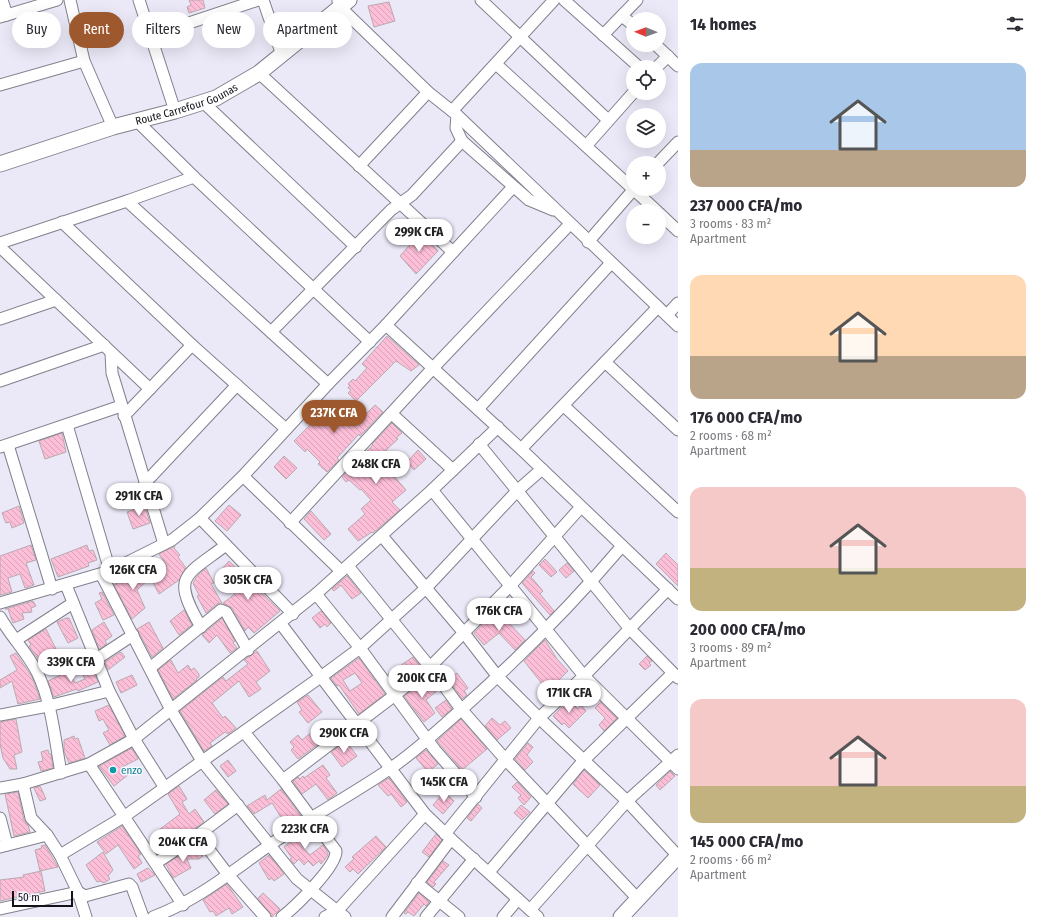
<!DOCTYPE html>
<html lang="en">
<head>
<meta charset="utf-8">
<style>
  :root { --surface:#fff; --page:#f7f7f7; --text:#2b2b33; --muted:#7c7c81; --accent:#9e582e }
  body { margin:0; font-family:"Fira Sans Condensed",sans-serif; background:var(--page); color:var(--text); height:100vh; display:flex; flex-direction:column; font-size:15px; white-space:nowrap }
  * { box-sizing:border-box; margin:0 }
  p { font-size:13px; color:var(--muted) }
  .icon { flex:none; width:22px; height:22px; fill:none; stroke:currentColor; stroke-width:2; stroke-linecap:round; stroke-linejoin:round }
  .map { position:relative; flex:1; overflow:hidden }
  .details { display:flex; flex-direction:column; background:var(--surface); width:360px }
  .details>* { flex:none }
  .banner { position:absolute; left:12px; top:12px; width:380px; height:36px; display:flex; gap:8px }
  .needle { width:26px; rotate:271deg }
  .fabs { position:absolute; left:626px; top:12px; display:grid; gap:8px }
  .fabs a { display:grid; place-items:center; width:40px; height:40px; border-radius:50%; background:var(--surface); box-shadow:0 4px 16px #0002; font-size:20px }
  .scale { position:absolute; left:12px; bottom:10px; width:61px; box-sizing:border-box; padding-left:4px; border:2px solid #131217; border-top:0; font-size:11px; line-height:14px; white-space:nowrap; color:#131217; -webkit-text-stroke:3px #f8f6ff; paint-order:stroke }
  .price { position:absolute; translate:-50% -34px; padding:0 9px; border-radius:14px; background:#fff; color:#222; font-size:13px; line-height:26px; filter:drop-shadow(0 1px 2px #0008) }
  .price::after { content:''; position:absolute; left:50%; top:24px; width:12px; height:9px; margin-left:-6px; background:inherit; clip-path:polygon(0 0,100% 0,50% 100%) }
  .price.active { background:var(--accent); color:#fff }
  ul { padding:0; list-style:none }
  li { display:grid; align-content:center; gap:8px; height:212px; padding:0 12px }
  li span { display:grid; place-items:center; height:124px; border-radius:12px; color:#555 }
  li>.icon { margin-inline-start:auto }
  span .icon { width:72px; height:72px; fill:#fffc; stroke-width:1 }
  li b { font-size:17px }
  h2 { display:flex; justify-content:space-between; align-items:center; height:48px; padding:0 12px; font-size:17px }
  .tag { padding:0 14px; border-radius:18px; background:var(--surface); box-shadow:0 4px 16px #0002; font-size:14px; line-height:36px }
  .tag.active { background:var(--accent); color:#fff }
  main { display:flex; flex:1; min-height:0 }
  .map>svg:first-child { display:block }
  .building { fill:url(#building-back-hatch); stroke:#b9aab0; fill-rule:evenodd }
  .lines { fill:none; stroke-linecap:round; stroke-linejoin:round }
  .minor-casing { stroke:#83808d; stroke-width:13 }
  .major-casing { stroke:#83808d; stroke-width:17 }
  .minor { stroke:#fff; stroke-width:11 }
  .major { stroke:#fff; stroke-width:15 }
  .culture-dot { fill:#0f9aa8; stroke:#f8f6ff; stroke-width:1.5 }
  .labels { text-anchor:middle; stroke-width:3; stroke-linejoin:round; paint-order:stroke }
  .street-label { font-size:11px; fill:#131217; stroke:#f8f6ff }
  .culture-label { font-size:11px; fill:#0d838f; stroke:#f8f6ff; text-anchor:start }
</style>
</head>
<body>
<main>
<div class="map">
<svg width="678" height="917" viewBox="0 0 678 917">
  <defs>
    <pattern id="building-back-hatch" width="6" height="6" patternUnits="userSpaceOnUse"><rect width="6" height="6" fill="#fdbed8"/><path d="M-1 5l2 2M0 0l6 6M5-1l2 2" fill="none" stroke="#d8a2b9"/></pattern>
  </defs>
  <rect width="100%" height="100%" fill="#ebe8f7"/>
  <!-- building -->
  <g class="building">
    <polygon points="189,0 203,0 205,8 189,13 187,7 191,5"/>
    <polygon points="389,2 395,21 374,27 368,6"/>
    <polygon points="421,232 438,251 416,274 400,256"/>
    <polygon points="387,336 419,365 411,371 396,361 356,401 348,393 351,390 348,388 350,385 348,384 353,379 355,381 367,368 362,364"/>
    <polygon points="330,405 348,422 360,409 366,414 375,405 383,412 360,436 359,434 337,458 339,460 327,472 318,464 320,462 307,449 305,452 294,441"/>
    <polygon points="392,423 402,433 396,438 398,439 386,450 395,460 386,467 406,490 392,502 400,510 373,533 372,532 358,541 348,529 365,514 361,509 371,500 361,489 360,490 349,480 346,482 342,477 373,445 372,444"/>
    <polygon points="62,433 66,452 45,459 39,441"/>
    <polygon points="418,450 426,459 414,470 407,462"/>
    <polygon points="284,456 297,468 286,479 274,467"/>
    <polygon points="229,505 241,515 227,531 215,521"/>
    <polygon points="19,506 24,523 12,528 10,522 6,523 2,513"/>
    <polygon points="145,506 150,523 133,529 127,512"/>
    <polygon points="311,511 331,534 324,540 304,519"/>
    <polygon points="31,545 36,560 26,563 34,585 25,588 20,574 8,578 12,592 0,595 0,556"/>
    <polygon points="87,545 89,551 93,550 97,560 88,563 89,566 58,577 51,559"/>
    <polygon points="175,546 174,548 180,555 178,557 186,568 179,580 159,594 151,579 167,566 159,554"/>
    <polygon points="666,553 678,565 678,586 656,564"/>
    <polygon points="545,559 557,572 551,577 539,565"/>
    <polygon points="229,561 280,611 254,633 248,627 245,631 232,608 223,603 235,594 230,589 235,582 221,570"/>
    <polygon points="567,563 574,571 566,578 559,570"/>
    <polygon points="145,566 150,578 137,590 145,608 132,619 114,585"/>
    <polygon points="206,568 214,583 211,584 222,603 217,604 206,613 197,596 199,595 193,583 197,576"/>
    <polygon points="533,571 535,573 531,577 543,591 540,594 554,611 550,615 522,583"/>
    <polygon points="347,576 361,593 352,599 341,585 334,591 332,589"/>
    <polygon points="102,592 114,615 103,620 95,603 102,599 99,593"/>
    <polygon points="33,601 36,606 31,608 32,612 22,613 24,619 13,623 8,609 5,609"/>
    <polygon points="184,610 192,625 179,635 170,621"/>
    <polygon points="321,611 331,623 327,627 325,624 320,628 312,618"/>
    <polygon points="494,612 501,620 504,618 525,640 515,650 499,633 484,645 474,633"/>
    <polygon points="66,618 69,618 78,638 68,643 57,622"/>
    <polygon points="222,618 235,641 233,643 237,648 230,653 217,635 209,643 202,635"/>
    <polygon points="104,622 112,636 105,641 107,644 99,649 92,630"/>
    <polygon points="149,622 163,648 152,657 137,629"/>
    <polygon points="46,629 57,651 39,660 29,646 31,645 28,640"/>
    <polygon points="545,640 557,659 568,671 559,680 564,685 559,690 557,687 549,696 541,687 543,685 524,661"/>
    <polygon points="257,651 270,671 256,682 261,689 249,697 239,681 212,703 223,718 225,716 236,728 228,734 225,732 210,743 212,746 204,751 180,711 223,677 226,681 248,664 244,660"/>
    <polygon points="121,652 125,657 108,670 105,662"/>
    <polygon points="16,653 32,677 40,699 18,704 12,681 0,688 0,680 17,670 10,656"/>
    <polygon points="647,656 652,661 649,663 651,665 645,670 639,664"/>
    <polygon points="413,657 420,666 396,685 388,674"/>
    <path d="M359,658L385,694L359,714L339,685L337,686L331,678ZM355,673L362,683L350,691L343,680Z"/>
    <polygon points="171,660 178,673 188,665 191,670 194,668 199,674 199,677 196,679 197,680 173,699 158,670"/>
    <polygon points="69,671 75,683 85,679 83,675 94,671 98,682 78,691 77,689 54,697 48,681"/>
    <polygon points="457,673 468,688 464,691 467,695 462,699 448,679"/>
    <polygon points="132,675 137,685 121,693 116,682"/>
    <polygon points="429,677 438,690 426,700 435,713 424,722 404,696"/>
    <polygon points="308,695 322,712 308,723 299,712 302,710 297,702"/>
    <polygon points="446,700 452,709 442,717 435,708"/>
    <polygon points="569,700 578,709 581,705 586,711 569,728 564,723 562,725 553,716"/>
    <polygon points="601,702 617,718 604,731 599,725 605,718 595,708"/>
    <polygon points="109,705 125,736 110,745 103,733 109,730 103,719 99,721 95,711"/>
    <polygon points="492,718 500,725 505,721 511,728 497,740 485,726"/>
    <polygon points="16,719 22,752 14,755 17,769 10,769 3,758 0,744 0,722"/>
    <polygon points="461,719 487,749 462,770 437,741"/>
    <polygon points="312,732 321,742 298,759 291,750 294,747 290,742 298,735 302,740"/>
    <polygon points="74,736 75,739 78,738 85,758 69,763 64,751 64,740"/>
    <polygon points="346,741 357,756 342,767 331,752"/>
    <polygon points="528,743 533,747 527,755 533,762 525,770 515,759"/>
    <polygon points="132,748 138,759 122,767 128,775 114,786 99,766"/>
    <polygon points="48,750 49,754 51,754 53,768 41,771 38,762 43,761 41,752"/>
    <polygon points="426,750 438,764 428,772 416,758"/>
    <polygon points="228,760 236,771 228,777 220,766"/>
    <polygon points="323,765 330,775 326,778 337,793 328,800 316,784 302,794 293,781 298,777 300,779 303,776 304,778"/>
    <polygon points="584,770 600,785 588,798 573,784"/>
    <polygon points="670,771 675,776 660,790 656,785"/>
    <polygon points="389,778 407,802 401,807 391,794 388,796 378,785"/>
    <polygon points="517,782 531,797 524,805 518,798 521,795 512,787"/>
    <polygon points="40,786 46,799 40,801 34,788"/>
    <polygon points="179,786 187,799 182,802 189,814 195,809 204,822 178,840 176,837 165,846 155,833 180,814 168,794"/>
    <polygon points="281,789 301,816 286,825 272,803 254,814 247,806 265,795 267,800"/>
    <polygon points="216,790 228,804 215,814 204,800"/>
    <polygon points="18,792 24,820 28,825 30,832 14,836 5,794"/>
    <polygon points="444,792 454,801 443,814 433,805"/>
    <polygon points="478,804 482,808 471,821 467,818"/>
    <polygon points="521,805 530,812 522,820 514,813"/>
    <polygon points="122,826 141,854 138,856 142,863 134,869 118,845 106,854 97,842"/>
    <polygon points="310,827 313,832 310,834 312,838 301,845 310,855 323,845 328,853 328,855 321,864 319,861 313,866 308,861 304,865 299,859 294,864 290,859 292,858 284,847 297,837 296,836"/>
    <polygon points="436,834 442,840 429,857 422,852"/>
    <polygon points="376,836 386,847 358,874 353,869 350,872 345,867 354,859 352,857"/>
    <polygon points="45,845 58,867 40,871 35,850 42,848 41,846"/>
    <polygon points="196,846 203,856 199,859 187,859 191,868 173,878 166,864 184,853 186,857"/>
    <polygon points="103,852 113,870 108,876 110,879 104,883 100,881 97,882 86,865"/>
    <polygon points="269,855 284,874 274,881 272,878 269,880 259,863"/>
    <polygon points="443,861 449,865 434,882 436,884 433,887 427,882"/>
    <polygon points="148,868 155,875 141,882 137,874"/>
    <polygon points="41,871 45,891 0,901 0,880 24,877 23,875"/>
    <polygon points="227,884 243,907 232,914 229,908 216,916 213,911 210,912 203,900"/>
    <polygon points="263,893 280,909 272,917 258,898"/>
    <polygon points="419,893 429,902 426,906 424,904 414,916 408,912 406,914 404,913"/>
  </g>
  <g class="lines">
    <defs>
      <g id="minor">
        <polyline points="2,0 7,15"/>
        <polyline points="70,0 84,61 113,127"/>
        <polyline points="139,0 175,111"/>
        <polyline points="263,0 282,55"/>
        <polyline points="481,0 608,120"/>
        <polyline points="564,0 639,67"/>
        <polyline points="338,1 340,7 428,92 457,115 678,326"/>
        <polyline points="622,16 633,25"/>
        <polyline points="0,17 57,0"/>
        <polyline points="603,35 637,0"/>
        <polyline points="150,36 258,0"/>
        <polyline points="656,45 678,66"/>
        <polyline points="496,64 633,189"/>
        <polyline points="657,67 668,56"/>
        <polyline points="259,73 453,252"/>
        <polyline points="0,85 84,61"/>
        <polyline points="204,103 356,247"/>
        <polyline points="452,111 554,0"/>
        <polyline points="457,115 456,128 462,141 529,200 553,210"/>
        <polyline points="137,121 194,177 370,342"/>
        <polyline points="586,146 633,93"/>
        <polyline points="658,163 678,142"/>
        <polyline points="359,166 428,92"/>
        <polyline points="633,189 657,211"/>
        <polyline points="127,201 328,384"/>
        <polyline points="659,213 678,231"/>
        <polyline points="62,222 192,345 286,429"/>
        <polyline points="588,242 634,189"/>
        <polyline points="0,243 127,201 194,177"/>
        <polyline points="0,247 150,389"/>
        <polyline points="667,315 678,303"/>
        <polyline points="0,319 56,300"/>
        <polyline points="386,325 521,449 678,599"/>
        <polyline points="271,332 391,210 412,195 462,141"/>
        <polyline points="111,353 112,373 164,544"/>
        <polyline points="605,362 678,430"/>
        <polyline points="0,381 104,345"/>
        <polyline points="564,406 678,512"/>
        <polyline points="478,409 611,263"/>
        <polyline points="392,414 453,470"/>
        <polyline points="124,416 192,345"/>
        <polyline points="67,425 110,571"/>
        <polyline points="479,444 630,629 678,678"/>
        <polyline points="8,445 52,589"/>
        <polyline points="0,447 121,406"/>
        <polyline points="521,449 658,307"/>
        <polyline points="243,476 341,571"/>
        <polyline points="145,483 237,385"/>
        <polyline points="432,490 584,676 678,769"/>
        <polyline points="200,518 293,614"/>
        <polyline points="290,523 433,368 570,224"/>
        <polyline points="382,536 464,633 498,677 539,718 627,801 678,856"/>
        <polyline points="348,566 430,667 461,709 506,760 638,899"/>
        <polyline points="101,574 171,710 202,761 297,879 345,917"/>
        <polyline points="66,585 109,691 134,739 165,788"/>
        <polyline points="316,594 360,648 435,750 476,797"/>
        <polyline points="0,603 110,571 172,540 200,518 243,476 328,384 386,325 513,187"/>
        <path d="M0,617C11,637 28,653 38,674C52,704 55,740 61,773"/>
        <polyline points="281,624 425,814 451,839 538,917"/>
        <path d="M201,627C171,575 184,577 226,545"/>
        <polyline points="16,640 73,603"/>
        <polyline points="95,660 133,635"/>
        <polyline points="150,668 221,610 226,612 248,650"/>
        <polyline points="0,715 48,706 109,691"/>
        <path d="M244,732L283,780L336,851C337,866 295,907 282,917"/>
        <polyline points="89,764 183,905"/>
        <polyline points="283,780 395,695 430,667 510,586 581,507"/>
        <polyline points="23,784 31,818 47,835 60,855 78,892 86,917"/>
        <polyline points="0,788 23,784 89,764 134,739 316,594 432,490 498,427"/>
        <polyline points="0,818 7,845"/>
        <polyline points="445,834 539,718 584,676 668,589"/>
        <polyline points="198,835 229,876 265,917"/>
        <polyline points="0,847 47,835"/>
        <polyline points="60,855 125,816 322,676 360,648 426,588 517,491 542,469"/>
        <polyline points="156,863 198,835 238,805"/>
        <polyline points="489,872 584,760 673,673"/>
        <polyline points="417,883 459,917"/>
        <polyline points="0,909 78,892 85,896 129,884 132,887 143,917"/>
        <polyline points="530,910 627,801 678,755"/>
        <path d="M153,917C203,898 239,865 283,836C319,812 356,792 391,768C416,751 438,730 461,710C518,659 572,605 622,546"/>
        <polyline points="325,917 337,911 425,814"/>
        <polyline points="392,917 451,839"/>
        <polyline points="426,917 474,859"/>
        <polyline points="503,917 518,899"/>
      </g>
      <g id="major">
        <path id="s1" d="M0,164L113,127L175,111L216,98L259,73L349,0"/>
        <polyline points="621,917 678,856"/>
      </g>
    </defs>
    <!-- minor casing -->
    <use href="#minor" class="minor-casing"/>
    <!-- major casing -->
    <use href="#major" class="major-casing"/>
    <!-- minor -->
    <use href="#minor" class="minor"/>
    <!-- major -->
    <use href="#major" class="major"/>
  </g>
  <!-- markers -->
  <circle class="culture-dot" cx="113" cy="770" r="4"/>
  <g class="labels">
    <!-- street labels -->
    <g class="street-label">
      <text dy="4" stroke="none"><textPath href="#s1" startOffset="196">Route Carrefour Gounas</textPath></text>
    </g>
    <!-- culture labels -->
    <g class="culture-label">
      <text x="121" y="774">enzo</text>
    </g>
  </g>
</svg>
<div class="fabs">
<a><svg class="needle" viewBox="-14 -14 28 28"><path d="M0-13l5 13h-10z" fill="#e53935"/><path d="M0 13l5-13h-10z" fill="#7c7c81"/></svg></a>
<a><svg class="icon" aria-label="locate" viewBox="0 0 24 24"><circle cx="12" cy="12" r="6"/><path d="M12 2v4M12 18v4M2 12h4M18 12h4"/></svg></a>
<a><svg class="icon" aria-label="layers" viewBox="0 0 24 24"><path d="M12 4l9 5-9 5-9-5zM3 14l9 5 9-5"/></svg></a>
<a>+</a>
<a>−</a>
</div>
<div class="scale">50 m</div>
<b class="price" style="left:419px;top:253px">299K CFA</b>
<b class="price active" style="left:334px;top:434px">237K CFA</b>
<b class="price" style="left:376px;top:485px">248K CFA</b>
<b class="price" style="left:139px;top:517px">291K CFA</b>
<b class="price" style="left:133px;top:591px">126K CFA</b>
<b class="price" style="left:248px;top:601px">305K CFA</b>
<b class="price" style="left:499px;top:632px">176K CFA</b>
<b class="price" style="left:71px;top:683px">339K CFA</b>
<b class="price" style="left:422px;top:699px">200K CFA</b>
<b class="price" style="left:569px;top:714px">171K CFA</b>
<b class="price" style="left:344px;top:754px">290K CFA</b>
<b class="price" style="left:444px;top:803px">145K CFA</b>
<b class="price" style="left:305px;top:850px">223K CFA</b>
<b class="price" style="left:183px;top:863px">204K CFA</b>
<div class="banner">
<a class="tag">Buy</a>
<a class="tag active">Rent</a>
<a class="tag">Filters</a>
<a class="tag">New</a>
<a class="tag">Apartment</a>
</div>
</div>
<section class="details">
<h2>14 homes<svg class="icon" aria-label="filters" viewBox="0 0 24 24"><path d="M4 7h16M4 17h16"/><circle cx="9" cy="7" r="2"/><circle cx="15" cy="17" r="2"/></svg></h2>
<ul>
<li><span style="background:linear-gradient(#a9c7e8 70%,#b9a48a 0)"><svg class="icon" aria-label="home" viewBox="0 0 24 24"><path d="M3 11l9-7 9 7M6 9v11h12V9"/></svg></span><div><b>237 000 CFA/mo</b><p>3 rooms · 83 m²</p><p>Apartment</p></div></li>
<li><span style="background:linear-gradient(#ffd9b3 65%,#b9a48a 0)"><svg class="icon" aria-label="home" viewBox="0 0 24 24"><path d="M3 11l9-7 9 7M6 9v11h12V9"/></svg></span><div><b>176 000 CFA/mo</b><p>2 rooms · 68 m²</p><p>Apartment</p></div></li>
<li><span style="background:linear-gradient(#f6c9c9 65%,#c2b280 0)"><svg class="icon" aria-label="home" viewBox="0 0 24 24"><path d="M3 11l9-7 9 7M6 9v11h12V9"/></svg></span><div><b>200 000 CFA/mo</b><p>3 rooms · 89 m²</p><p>Apartment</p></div></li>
<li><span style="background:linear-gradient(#f6c9c9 70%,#c2b280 0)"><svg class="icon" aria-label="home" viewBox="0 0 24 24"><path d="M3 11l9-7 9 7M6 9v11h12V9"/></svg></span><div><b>145 000 CFA/mo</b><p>2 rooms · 66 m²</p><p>Apartment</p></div></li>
</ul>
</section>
</main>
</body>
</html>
